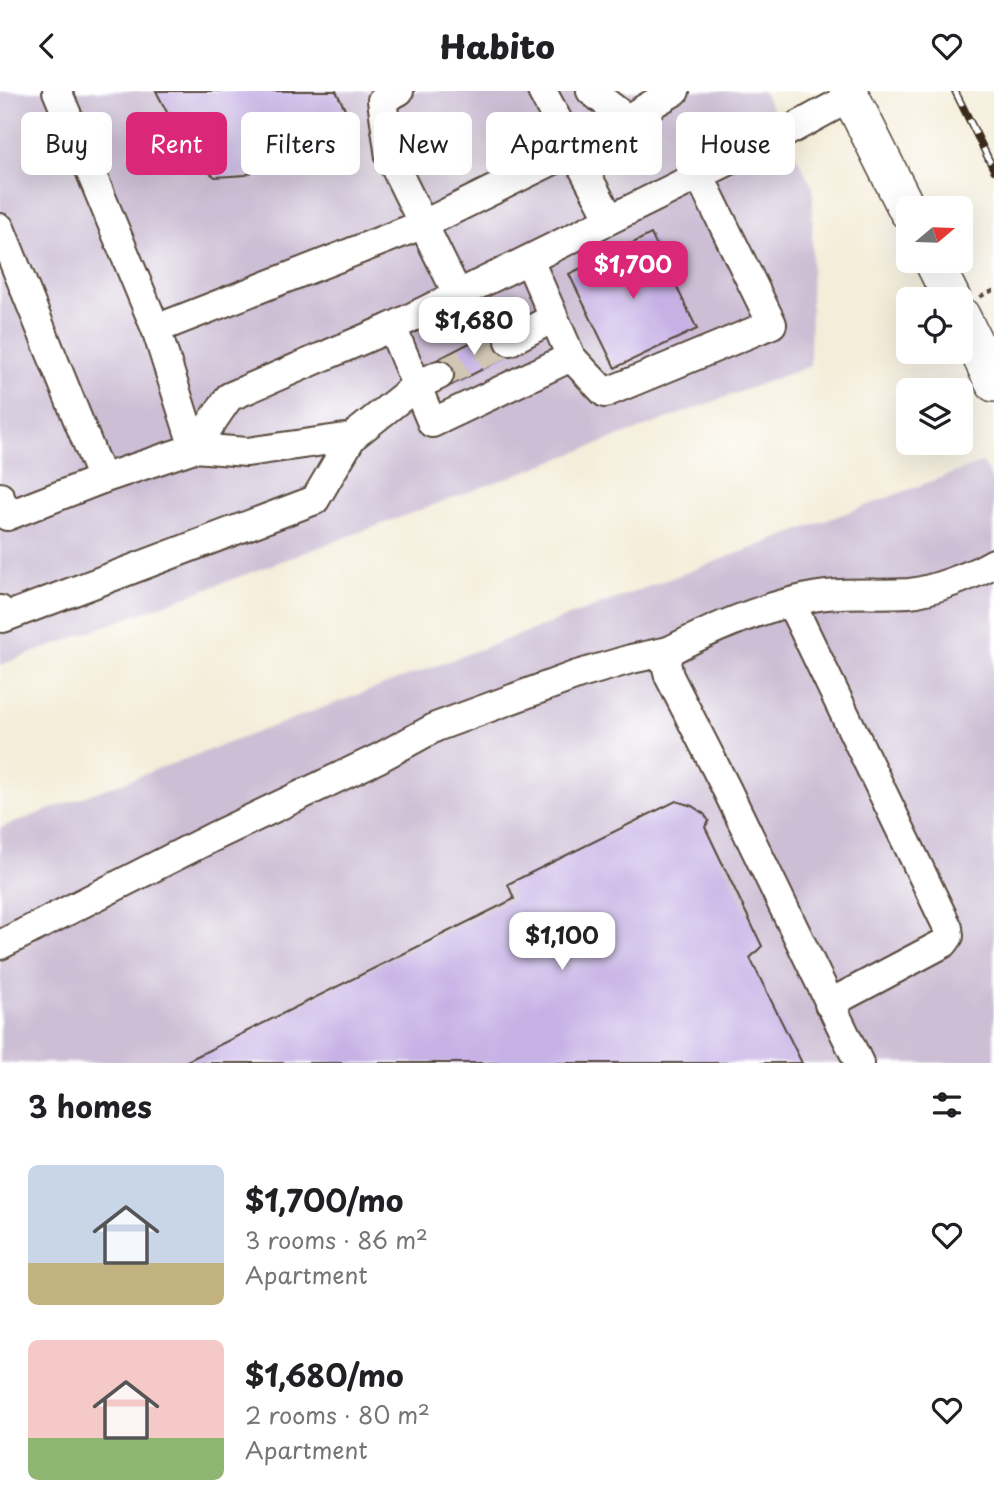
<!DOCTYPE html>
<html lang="en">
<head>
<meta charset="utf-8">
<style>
  :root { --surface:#fff; --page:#f2f2f2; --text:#202124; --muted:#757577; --accent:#db2777 }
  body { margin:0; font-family:"Playpen Sans",sans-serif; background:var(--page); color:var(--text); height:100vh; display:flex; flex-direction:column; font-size:26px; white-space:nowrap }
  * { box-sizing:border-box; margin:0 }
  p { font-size:23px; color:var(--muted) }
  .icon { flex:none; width:38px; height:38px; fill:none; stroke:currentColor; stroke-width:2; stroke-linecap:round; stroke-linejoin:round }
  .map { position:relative; height:972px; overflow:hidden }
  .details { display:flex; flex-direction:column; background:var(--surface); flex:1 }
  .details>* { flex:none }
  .guide { position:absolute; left:21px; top:21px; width:952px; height:63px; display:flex; gap:14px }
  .needle { width:46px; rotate:71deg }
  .controls { position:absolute; left:896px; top:105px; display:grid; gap:14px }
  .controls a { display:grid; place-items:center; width:77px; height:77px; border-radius:10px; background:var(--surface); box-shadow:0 7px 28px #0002; font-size:35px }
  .price { position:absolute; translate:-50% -60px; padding:0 16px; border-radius:14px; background:#fff; color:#222; font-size:23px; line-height:46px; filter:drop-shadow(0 2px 4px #0008) }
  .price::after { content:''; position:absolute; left:50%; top:42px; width:21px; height:16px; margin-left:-10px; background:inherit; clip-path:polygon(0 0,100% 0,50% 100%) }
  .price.current { background:var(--accent); color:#fff }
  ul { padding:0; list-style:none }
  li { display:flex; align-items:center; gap:21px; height:175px; padding:0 28px }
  li span { display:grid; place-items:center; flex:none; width:196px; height:140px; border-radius:10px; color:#555 }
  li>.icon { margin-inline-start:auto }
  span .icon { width:84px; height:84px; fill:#fffc; stroke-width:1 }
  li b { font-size:30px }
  h2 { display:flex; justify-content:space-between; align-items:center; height:84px; padding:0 28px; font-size:30px }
  .pill { padding:0 24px; border-radius:10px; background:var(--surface); box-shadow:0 7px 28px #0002; font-size:24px; line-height:63px }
  .pill.current { background:var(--accent); color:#fff }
  header { display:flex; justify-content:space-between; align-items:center; height:91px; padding:0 28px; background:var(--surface); font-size:32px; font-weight:800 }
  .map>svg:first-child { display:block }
  .industrial { fill:#ccbed4 }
  .building { fill:#c6b1e5 }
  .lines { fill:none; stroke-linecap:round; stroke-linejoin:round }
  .minor-tunnel { stroke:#cfc6b4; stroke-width:28; stroke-dasharray:28 14; stroke-linecap:butt }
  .minor-casing { stroke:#57473a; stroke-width:32 }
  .major-casing { stroke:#57473a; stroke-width:40 }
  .path { stroke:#57473a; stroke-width:3.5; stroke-dasharray:5 5; stroke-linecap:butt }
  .minor { stroke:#fff; stroke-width:28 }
  .major { stroke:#fff; stroke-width:37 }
  .rail-casing { stroke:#3b2a1e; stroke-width:8 }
  .rail { stroke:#fff; stroke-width:5; stroke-dasharray:16; stroke-linecap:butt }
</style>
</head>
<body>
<header><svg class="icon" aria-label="back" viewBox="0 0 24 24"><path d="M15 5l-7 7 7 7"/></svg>Habito<svg class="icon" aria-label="heart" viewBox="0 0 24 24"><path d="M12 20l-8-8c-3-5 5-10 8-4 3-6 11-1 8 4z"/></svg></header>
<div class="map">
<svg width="994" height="972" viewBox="0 0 994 972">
  <rect width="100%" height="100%" fill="#fff"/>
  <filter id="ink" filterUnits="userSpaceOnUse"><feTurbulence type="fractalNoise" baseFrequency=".0143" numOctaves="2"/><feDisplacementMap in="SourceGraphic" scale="14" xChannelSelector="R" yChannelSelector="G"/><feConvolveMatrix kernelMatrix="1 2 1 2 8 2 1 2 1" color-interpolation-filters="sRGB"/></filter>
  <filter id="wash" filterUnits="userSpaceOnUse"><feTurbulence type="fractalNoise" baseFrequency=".00686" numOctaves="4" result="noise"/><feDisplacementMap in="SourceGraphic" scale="28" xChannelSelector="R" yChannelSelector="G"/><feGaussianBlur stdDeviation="1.57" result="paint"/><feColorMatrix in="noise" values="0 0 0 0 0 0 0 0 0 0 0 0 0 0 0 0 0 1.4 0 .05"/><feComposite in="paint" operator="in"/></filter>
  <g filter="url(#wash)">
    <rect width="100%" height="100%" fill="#f4edd9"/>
    <!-- industrial -->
    <g class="industrial">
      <polygon points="0,0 763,0 813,97 810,275 0,574"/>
      <polygon points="983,371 994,393 994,972 0,972 0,737"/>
    </g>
    <g id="blocks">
      <!-- building -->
      <g class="building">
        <polygon points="156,0 336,0 351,30 246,84 215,86 190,66"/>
        <polygon points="651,143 697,238 615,277 569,183"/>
        <polygon points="502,235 516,261 446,297 433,271"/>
        <polygon points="676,710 692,715 704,723 709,730 705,736 762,855 750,867 802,972 183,972 514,808 508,793"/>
      </g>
    </g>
  </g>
  <g filter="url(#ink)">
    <use href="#blocks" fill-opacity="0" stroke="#57473a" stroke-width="2"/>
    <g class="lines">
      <!-- minor-tunnel -->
      <polyline class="minor-tunnel" points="439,284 510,250"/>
      <defs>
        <g id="minor">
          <polyline points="57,0 156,238 194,357"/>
          <polyline points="399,0 382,9 390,66 458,204"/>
          <polyline points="542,0 610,128"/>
          <polyline points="591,0 627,28 675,0"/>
          <polyline points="0,137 102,388"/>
          <polyline points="529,169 571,266 605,302 772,233 699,84"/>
          <polyline points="392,236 432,332 571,266"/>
          <polyline points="156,238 424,133 572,60"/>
          <polyline points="510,250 553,227"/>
          <polyline points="194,357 229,306 392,236 779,45 851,6"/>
          <polyline points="0,406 7,425 102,388 194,357 247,361 352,346 416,295 439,284"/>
          <polyline points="791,512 948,837 949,845 944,852 829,913"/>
          <polyline points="0,519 3,527 315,409 352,346"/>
          <polyline points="0,854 213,746 379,667 436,636 577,584 631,568 669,560"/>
          <path d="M859,972L726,697L669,585L666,572L669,560C711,538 760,517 808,507C842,500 875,504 909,502C932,500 974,484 994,472"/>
        </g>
        <g id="major">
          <polyline points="848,0 908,120"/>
          <polyline points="933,170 952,208"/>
          <polyline points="961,225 994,292"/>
        </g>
      </defs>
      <!-- minor casing -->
      <use href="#minor" class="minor-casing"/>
      <!-- major casing -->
      <use href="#major" class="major-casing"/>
      <!-- path -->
      <polyline class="path" points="980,206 994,199"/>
      <!-- minor -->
      <use href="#minor" class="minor"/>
      <!-- major -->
      <use href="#major" class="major"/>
      <defs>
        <polyline id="rail" points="955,0 994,79"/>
      </defs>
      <!-- rail casing -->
      <use href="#rail" class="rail-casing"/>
      <!-- rail -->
      <use href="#rail" class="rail"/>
    </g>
  </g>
</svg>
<div class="controls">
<a><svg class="needle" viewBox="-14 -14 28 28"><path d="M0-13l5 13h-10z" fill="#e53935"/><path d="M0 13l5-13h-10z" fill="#757577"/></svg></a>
<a><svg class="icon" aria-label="locate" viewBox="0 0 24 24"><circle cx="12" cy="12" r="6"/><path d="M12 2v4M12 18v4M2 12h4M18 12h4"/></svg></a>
<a><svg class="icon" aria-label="layers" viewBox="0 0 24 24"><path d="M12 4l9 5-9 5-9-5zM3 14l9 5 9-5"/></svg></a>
</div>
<b class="price current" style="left:633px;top:210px">$1,700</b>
<b class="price" style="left:474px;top:266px">$1,680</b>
<b class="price" style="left:562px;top:881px">$1,100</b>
<div class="guide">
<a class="pill">Buy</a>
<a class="pill current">Rent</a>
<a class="pill">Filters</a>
<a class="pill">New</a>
<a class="pill">Apartment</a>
<a class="pill">House</a>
</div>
</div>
<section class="details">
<h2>3 homes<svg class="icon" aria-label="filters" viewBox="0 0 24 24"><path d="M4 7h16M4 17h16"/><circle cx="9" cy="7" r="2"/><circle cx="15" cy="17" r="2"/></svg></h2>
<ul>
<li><span style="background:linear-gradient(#c9d6e8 70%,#c2b280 0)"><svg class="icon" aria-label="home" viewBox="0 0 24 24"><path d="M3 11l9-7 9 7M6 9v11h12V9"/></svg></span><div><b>$1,700/mo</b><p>3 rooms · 86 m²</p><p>Apartment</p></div><svg class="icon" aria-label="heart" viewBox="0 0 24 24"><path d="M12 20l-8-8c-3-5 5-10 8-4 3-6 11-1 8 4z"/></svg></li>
<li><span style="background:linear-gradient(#f6c9c9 70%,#8fb573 0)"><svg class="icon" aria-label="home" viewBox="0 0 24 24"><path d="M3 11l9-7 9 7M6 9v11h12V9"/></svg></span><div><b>$1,680/mo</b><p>2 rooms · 80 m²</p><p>Apartment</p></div><svg class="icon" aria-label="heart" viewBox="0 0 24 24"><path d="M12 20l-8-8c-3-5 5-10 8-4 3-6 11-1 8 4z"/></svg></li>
</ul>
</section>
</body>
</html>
